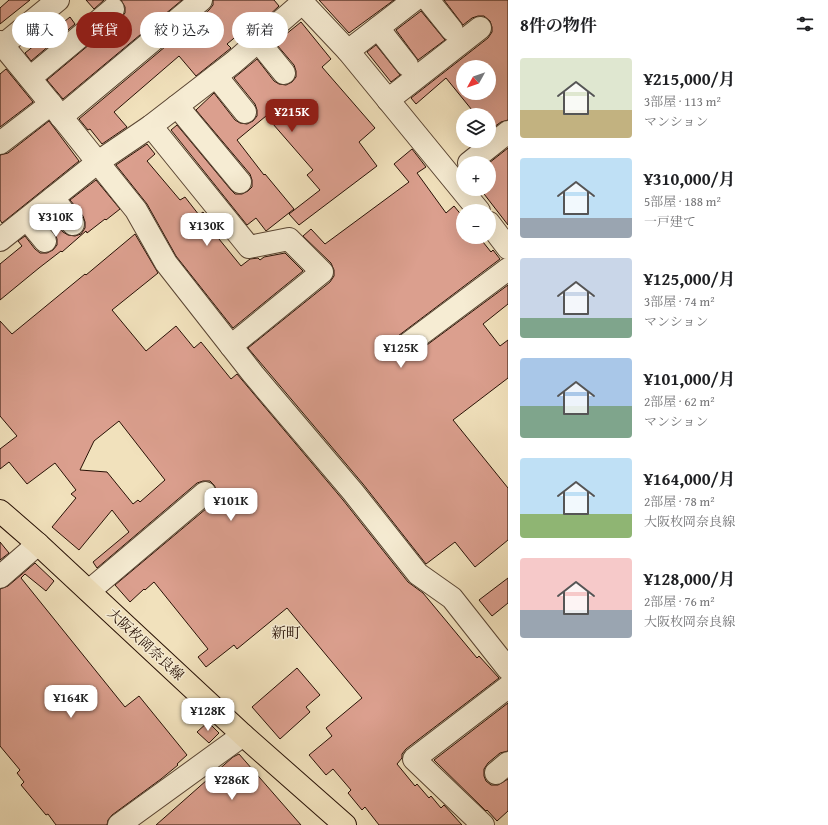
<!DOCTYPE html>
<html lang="ja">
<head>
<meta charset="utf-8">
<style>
  :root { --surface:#fff; --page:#f2f2f2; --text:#202124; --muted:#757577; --accent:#8f2418 }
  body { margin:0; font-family:"Gentium Book Plus","Noto Serif JP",serif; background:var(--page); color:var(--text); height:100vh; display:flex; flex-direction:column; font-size:15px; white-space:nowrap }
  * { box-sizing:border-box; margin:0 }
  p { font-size:13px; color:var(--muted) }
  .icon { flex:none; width:22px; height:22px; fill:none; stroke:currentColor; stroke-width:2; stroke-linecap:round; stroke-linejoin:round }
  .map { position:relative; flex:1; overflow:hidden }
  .details { display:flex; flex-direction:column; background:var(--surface); width:320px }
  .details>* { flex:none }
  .guide { position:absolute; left:12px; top:12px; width:380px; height:36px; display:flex; gap:8px }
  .needle { width:26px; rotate:230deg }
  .buttons { position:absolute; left:456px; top:60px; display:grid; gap:8px }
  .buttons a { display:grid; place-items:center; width:40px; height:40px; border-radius:50%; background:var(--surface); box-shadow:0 4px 16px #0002; font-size:20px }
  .price { position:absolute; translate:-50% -34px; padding:0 9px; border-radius:8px; background:#fff; color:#222; font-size:13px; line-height:26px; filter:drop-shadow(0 1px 2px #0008) }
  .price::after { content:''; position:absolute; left:50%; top:24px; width:12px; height:9px; margin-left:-6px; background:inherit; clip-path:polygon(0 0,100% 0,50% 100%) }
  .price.current { background:var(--accent); color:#fff }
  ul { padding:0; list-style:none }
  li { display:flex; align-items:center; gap:12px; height:100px; padding:0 12px }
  li span { display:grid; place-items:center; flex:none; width:112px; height:80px; border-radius:4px; color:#555 }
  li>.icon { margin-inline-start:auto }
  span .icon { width:48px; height:48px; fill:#fffc; stroke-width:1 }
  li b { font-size:17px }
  h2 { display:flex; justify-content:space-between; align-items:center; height:48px; padding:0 12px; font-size:17px }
  .chip { padding:0 14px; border-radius:18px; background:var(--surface); box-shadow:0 4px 16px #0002; font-size:14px; line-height:36px }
  .chip.current { background:var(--accent); color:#fff }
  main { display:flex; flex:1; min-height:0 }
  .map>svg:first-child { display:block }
  .building { fill:#db9f8e; stroke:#281105; fill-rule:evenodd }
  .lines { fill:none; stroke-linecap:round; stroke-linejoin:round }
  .minor-casing { stroke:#5a4533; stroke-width:24 }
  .major-casing { stroke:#281105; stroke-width:24 }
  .minor { stroke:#f6ecd3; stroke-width:22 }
  .major { stroke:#f1e1bc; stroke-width:22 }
  .labels { text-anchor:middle; stroke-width:3; stroke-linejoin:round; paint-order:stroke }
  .street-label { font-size:14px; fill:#281105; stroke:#f6ecd3 }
  .neighbourhood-label { font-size:15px; fill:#281105; stroke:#f6ecd3 }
</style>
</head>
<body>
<main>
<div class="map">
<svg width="508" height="825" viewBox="0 0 508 825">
  <rect width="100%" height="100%" fill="#f1e1bc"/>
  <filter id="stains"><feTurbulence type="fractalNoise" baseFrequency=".005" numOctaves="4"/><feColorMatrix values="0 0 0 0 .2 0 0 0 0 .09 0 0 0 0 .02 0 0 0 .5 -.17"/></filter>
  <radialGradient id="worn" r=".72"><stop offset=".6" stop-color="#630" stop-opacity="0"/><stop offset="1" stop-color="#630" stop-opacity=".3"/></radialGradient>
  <!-- building -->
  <g class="building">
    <polygon points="9,0 30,0 0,24 0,8"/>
    <polygon points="86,0 104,0 94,9"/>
    <polygon points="121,0 182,0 63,99 47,80 121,18 125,13 125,7"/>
    <polygon points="213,0 274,0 279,6 264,20 261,16 251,24 227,44 231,48 196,76 179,56 114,112 127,127 102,144 90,129 88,130 79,119 209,10 213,5"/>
    <polygon points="319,0 394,0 349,33"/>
    <path d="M444,0H508V120L501,122L491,129L489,126V115H476L446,78L416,104L411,98L488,38L492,32V27L490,21L484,16H478L472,18L463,25ZM463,67H489V93H463Z"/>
    <polygon points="421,11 445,40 418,60 396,30"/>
    <polygon points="70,17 75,24 31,61 25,53"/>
    <polygon points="301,22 331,59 322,67 375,128 359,142 377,166 299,225 289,214 320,190 307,175 313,170 266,116 237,140 264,175 265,174 294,209 266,231 256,218 247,225 171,130 177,125 231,190 235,194 242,194 248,191 252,187 252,180 250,174 196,110 214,93 235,120 240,123 247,124 253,121 257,116 257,110 255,104 234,78 257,59 274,81 279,84 286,85 292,82 296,77 296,71 294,65 277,45 282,41 280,39"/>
    <polygon points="376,45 400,75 391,82 367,52"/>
    <polygon points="6,69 33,102 0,127 0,74"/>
    <polygon points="49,121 79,161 2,223 0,220 0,155 8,153"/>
    <polygon points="147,144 155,154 147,161 180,200 185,197 199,215 203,212 213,225 210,228 241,266 250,259 258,258 260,260 264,257 285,253 303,271 233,328 176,256 147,204 116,165"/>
    <polygon points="508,148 508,225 481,190 483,189 489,189 489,163"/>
    <polygon points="412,149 426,167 417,173 446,213 454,206 463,217 463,237 479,237 491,252 493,250 500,259 398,336 393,341 393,348 395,353 400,358 407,358 412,356 508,285 508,304 483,324 500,346 508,340 508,378 453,420 508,488 508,540 475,567 455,542 426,564 363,484 248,348 330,282 334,276 334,270 331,263 303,236 311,229 325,244 409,182 394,164"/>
    <polygon points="96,180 120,209 106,220 105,219 87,233 86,231 62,252 61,251 39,268 0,300 0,264 22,246 18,241 25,236 35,249 40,253 47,253 53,250 57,245 57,239 55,233 44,221 51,216 63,232 68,235 75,236 81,234 85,228 85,222 83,216 70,200"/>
    <path d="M135,234L158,273L112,310L146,351L176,326L194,348L201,342L231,379L237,374L343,500L408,582L423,593L477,658L479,656L499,678L406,749L402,754V758L397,764L415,786L417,784L429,798L431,796L441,808L444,805L462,825H379L365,807L362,810L348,793L351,790L333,769L326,775L309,755L332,736L326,728L362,698L287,608L237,649L234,645L206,667L198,657L208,649L154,582L145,590L144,589L130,602L115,585L213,503L217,498V491L214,485L210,481H203L197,483L97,568L93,562L129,532L112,510L79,550L52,527L76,498L71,494L76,490L55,463L27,484L9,462L0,469V449L17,436L0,416V321L12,334L85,274L86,275ZM119,421L165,480L140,502L138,500L133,504L107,472L80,470L94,441Z"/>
    <polygon points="0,542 9,553 0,560"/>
    <polygon points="35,563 54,581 46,591 25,574 21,578 125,707 139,696 187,755 177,764 178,765 161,779 112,815 108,820 107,825 56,825 48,814 46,815 21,785 24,782 17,773 20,770 0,746 0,589 8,586"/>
    <polygon points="508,578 508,603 492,616 479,600"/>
    <polygon points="297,668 320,695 306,707 310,712 280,739 252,707"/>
    <polygon points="508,703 508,751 500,753 488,763 484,769 484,776 486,781 491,785 498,785 508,779 508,811 497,821 487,810 486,811 434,760"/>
    <polygon points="208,722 219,733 209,743 197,732"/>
    <polygon points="239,754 301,825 156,825 233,757"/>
  </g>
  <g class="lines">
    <defs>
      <g id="minor">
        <polyline points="300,0 348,51 479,211"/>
        <polyline points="428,0 452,30"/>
        <polyline points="378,28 407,65"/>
        <polyline points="258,41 284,73"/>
        <polyline points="0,42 51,104 136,210 166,263 253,374 353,492 418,574 452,598 508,669"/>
        <polyline points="3,45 58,0"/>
        <polyline points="348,51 414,0"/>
        <polyline points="216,76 245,112"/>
        <polyline points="30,78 113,9"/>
        <polyline points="388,100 480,28"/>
        <polyline points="177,106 240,182"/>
        <polyline points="61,117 201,0"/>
        <polyline points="151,126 249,247 289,239 322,272 231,346"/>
        <polyline points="0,143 51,104"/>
        <polyline points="469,163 508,132"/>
        <polyline points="53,198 73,224"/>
        <polyline points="27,219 45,241"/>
        <polyline points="489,223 508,248"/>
        <polyline points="0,240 98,162 151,126 234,62 303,2"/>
        <polyline points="405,346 508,269"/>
        <polyline points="0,577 38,544"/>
        <polyline points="89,591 205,493"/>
        <polyline points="496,773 508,763"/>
        <polyline points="119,825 243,735"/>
        <polyline points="483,825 414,759 508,687"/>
      </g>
      <polyline id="major" points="0,511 38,544 243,735 345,825"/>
    </defs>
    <!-- minor casing -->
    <use href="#minor" class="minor-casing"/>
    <!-- major casing -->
    <use href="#major" class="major-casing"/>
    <!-- minor -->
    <use href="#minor" class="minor"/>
    <!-- major -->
    <use href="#major" class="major"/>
  </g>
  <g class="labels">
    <!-- street labels -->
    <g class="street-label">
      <text transform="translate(146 644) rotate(43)" y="5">大阪枚岡奈良線</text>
    </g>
    <!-- neighbourhood labels -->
    <g class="neighbourhood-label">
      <text x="286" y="638">新町</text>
    </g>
  </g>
  <rect width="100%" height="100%" filter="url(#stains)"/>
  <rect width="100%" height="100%" fill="url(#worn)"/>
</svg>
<div class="buttons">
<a><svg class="needle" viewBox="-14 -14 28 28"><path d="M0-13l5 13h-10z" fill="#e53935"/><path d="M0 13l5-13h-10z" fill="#757577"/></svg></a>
<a><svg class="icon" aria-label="layers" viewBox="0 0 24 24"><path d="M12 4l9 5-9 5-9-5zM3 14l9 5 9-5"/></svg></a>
<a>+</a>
<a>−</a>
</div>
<b class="price current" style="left:292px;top:133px">¥215K</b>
<b class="price" style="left:56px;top:238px">¥310K</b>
<b class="price" style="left:207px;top:247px">¥130K</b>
<b class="price" style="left:401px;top:369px">¥125K</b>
<b class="price" style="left:231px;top:522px">¥101K</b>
<b class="price" style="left:71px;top:719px">¥164K</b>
<b class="price" style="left:208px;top:732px">¥128K</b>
<b class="price" style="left:232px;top:801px">¥286K</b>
<div class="guide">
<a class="chip">購入</a>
<a class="chip current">賃貸</a>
<a class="chip">絞り込み</a>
<a class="chip">新着</a>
</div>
</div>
<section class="details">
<h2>8件の物件<svg class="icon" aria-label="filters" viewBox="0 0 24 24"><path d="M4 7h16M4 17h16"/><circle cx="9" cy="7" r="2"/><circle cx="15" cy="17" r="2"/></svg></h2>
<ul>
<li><span style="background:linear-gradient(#dfe7d0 65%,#c2b280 0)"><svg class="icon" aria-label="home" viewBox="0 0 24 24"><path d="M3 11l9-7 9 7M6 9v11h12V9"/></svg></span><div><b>¥215,000/月</b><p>3部屋 · 113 m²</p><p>マンション</p></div></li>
<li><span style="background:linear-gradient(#bfe0f5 75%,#9aa5b1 0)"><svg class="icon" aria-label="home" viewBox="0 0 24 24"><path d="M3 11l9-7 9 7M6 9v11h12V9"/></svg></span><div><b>¥310,000/月</b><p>5部屋 · 188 m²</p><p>一戸建て</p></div></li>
<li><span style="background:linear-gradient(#c9d6e8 75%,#7fa58c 0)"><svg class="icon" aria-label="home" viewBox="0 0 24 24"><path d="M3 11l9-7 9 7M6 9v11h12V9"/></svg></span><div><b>¥125,000/月</b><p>3部屋 · 74 m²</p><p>マンション</p></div></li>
<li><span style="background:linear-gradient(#a9c7e8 60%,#7fa58c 0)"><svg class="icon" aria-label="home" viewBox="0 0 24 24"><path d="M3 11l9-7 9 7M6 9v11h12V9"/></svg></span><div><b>¥101,000/月</b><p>2部屋 · 62 m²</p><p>マンション</p></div></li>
<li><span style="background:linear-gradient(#bfe0f5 70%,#8fb573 0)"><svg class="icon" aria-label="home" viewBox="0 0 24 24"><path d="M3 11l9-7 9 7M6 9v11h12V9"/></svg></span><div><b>¥164,000/月</b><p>2部屋 · 78 m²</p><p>大阪枚岡奈良線</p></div></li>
<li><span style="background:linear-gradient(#f6c9c9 65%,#9aa5b1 0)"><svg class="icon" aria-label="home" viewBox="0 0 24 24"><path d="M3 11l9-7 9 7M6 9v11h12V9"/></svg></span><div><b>¥128,000/月</b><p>2部屋 · 76 m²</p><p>大阪枚岡奈良線</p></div></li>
</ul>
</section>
</main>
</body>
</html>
